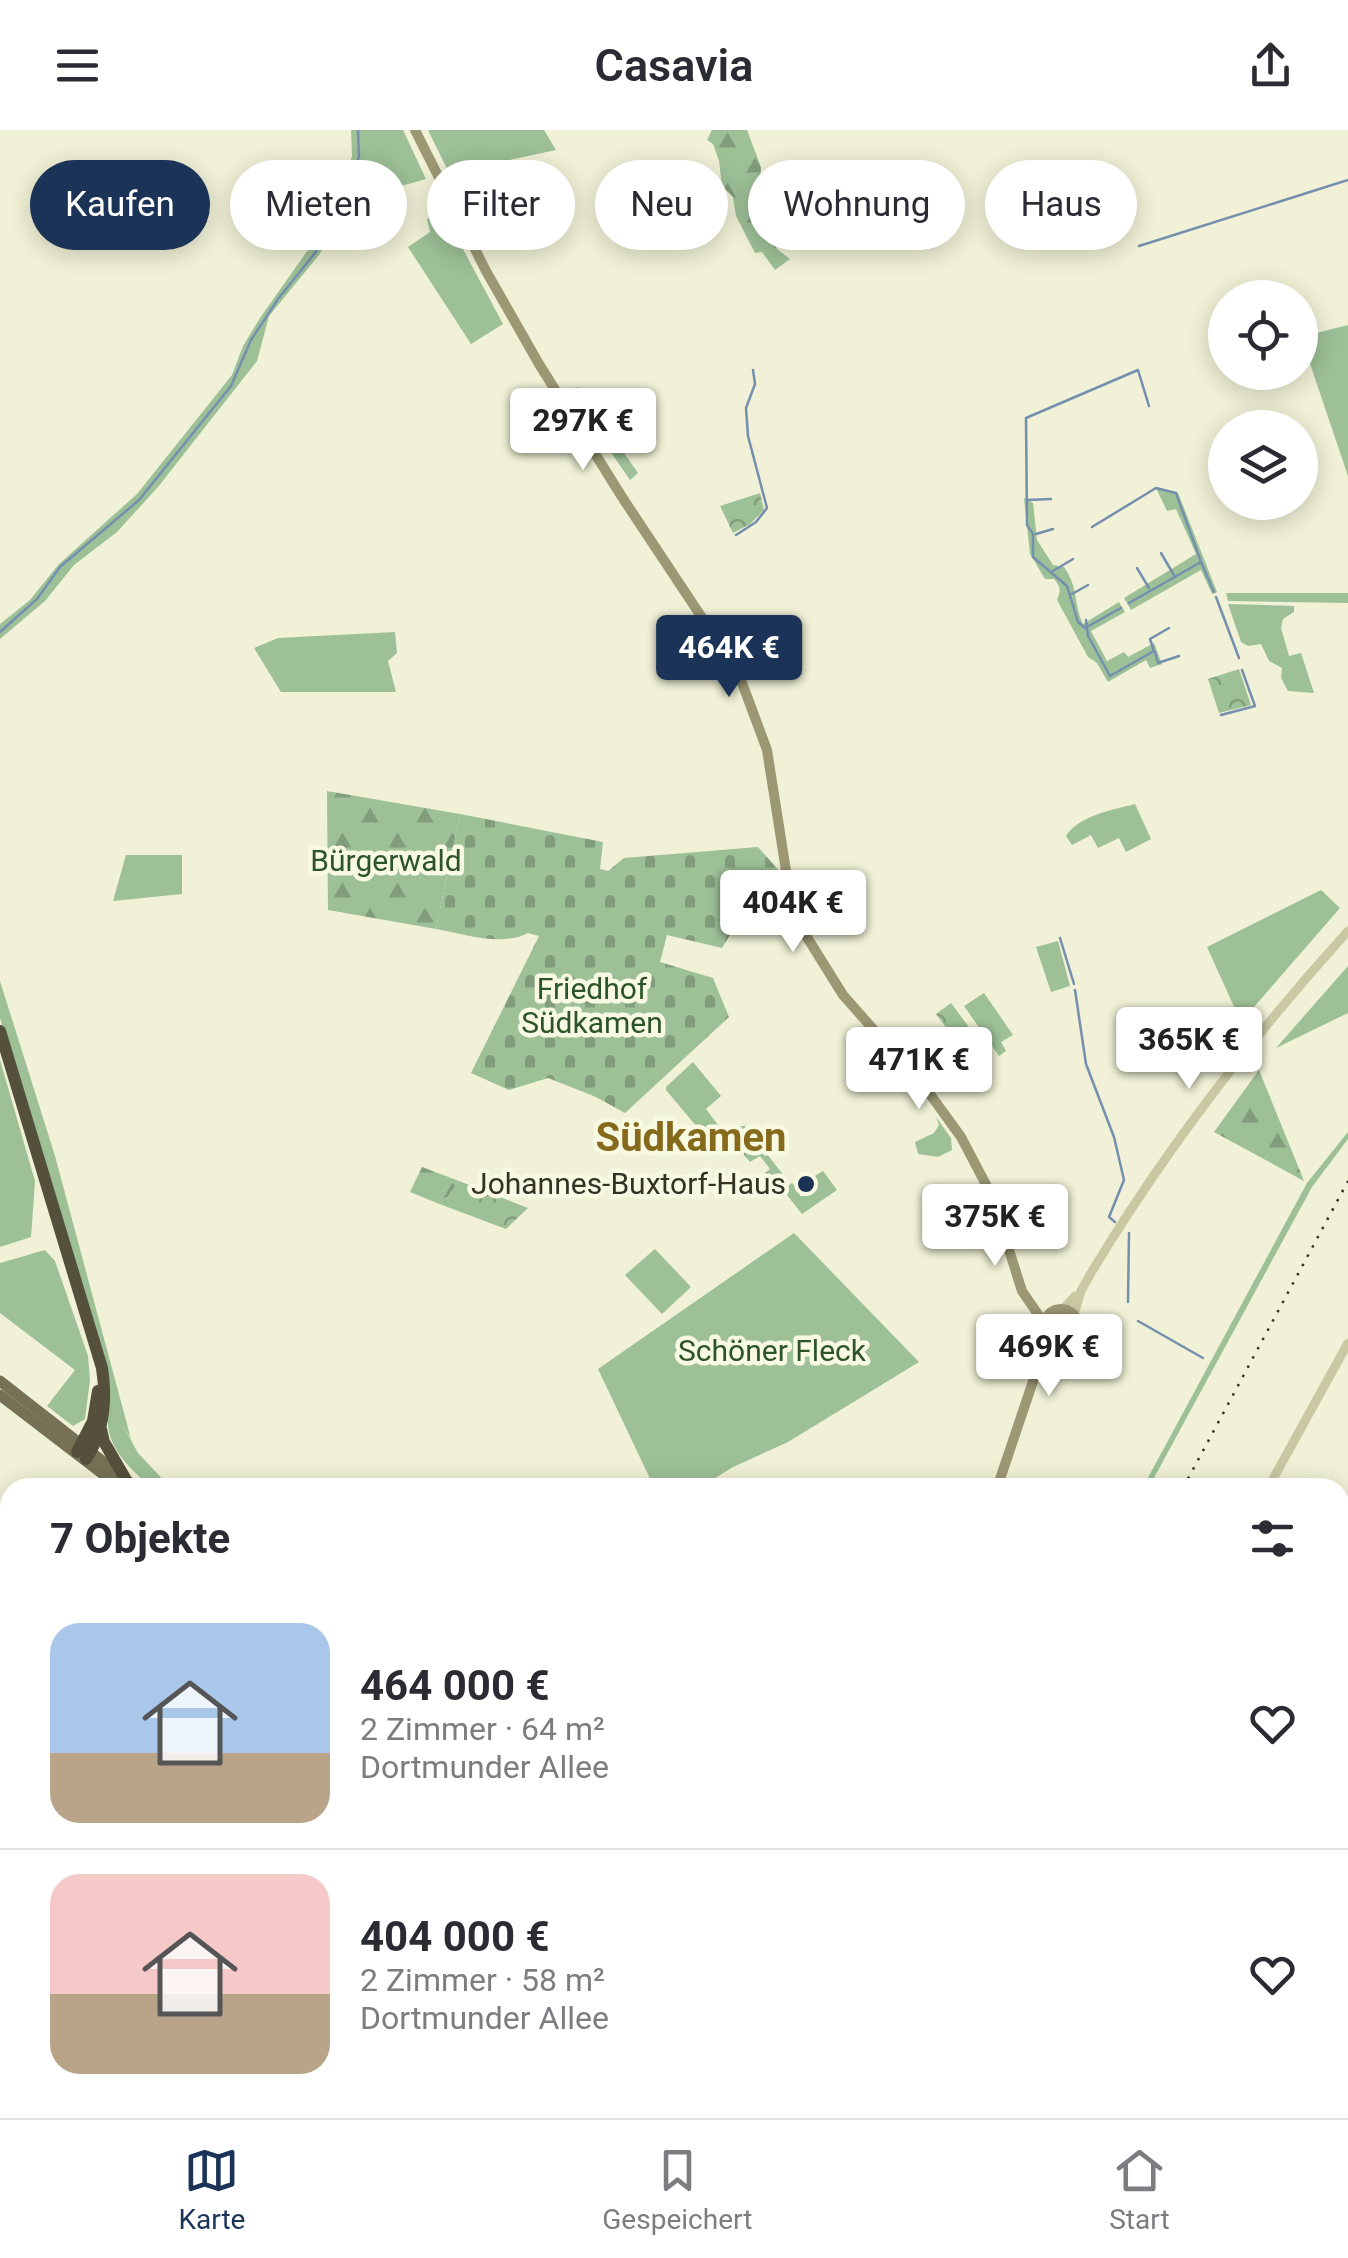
<!DOCTYPE html>
<html lang="de">
<head>
<meta charset="utf-8">
<style>
  :root { --surface:#fff; --page:#f2f2f3; --text:#2b2b33; --muted:#7c7c81; --line:#e1e1e2; --accent:#1a3356 }
  body { margin:0; font-family:Roboto,sans-serif; background:var(--page); color:var(--text); height:100vh; display:flex; flex-direction:column; font-size:38px; white-space:nowrap }
  * { box-sizing:border-box; margin:0 }
  p { font-size:32px; color:var(--muted) }
  .icon { flex:none; width:55px; height:55px; fill:none; stroke:currentColor; stroke-width:2; stroke-linecap:round; stroke-linejoin:round }
  .map { position:relative; flex:1; overflow:hidden }
  .drawer { position:absolute; left:0px; top:1348px; width:1350px; height:642px; display:flex; flex-direction:column; background:var(--surface); border-radius:30px 30px 0 0; box-shadow:0 5px 25px #0003 }
  .drawer>* { flex:none }
  .banner { position:absolute; left:30px; top:30px; width:1290px; height:90px; display:flex; gap:20px }
  .controls { position:absolute; left:1208px; top:150px; display:grid; gap:20px }
  .controls a { display:grid; place-items:center; width:110px; height:110px; border-radius:50%; background:var(--surface); box-shadow:0 5px 25px #0003; font-size:50px }
  .price { position:absolute; translate:-50% -85px; padding:0 22px; border-radius:10px; background:#fff; color:#222; font-size:32px; line-height:65px; filter:drop-shadow(0 2px 5px #0008) }
  .price::after { content:''; position:absolute; left:50%; top:60px; width:30px; height:22px; margin-left:-15px; background:inherit; clip-path:polygon(0 0,100% 0,50% 100%) }
  .price.current { background:var(--accent); color:#fff }
  ul { padding:0; list-style:none }
  li { display:flex; align-items:center; gap:30px; height:250px; padding:0 50px }
  li+li { border-top:2px solid var(--line) }
  li span { display:grid; place-items:center; flex:none; width:280px; height:200px; border-radius:30px; color:#555 }
  li>.icon { margin-inline-start:auto }
  span .icon { width:120px; height:120px; fill:#fffc; stroke-width:1 }
  li b { font-size:42px }
  h2 { display:flex; justify-content:space-between; align-items:center; height:120px; padding:0 50px; font-size:42px }
  .chip { padding:0 35px; border-radius:45px; background:var(--surface); box-shadow:0 5px 25px #0003; font-size:35px; line-height:90px }
  .chip.current { background:var(--accent); color:#fff }
  header { display:flex; justify-content:space-between; align-items:center; height:130px; padding:0 50px; background:var(--surface); font-size:45px; font-weight:600 }
  .tab-bar { display:flex; justify-content:space-around; align-items:center; height:140px; border-top:2px solid var(--line); background:var(--surface); font-size:28px; color:var(--muted) }
  .tab-bar a { display:grid; justify-items:center; gap:5px }
  .tab-bar .current { color:var(--accent) }
  .map>svg:first-child { display:block }
  .green { fill:#9dc097 }
  .forest { fill:url(#forest-firs) }
  .cemetery { fill:url(#cemetery-stones) }
  .park { fill:url(#park-crowns) }
  .lines { fill:none; stroke-linecap:round; stroke-linejoin:round }
  .stream { stroke:#758faf; stroke-width:2.5 }
  .tertiary { stroke:#c9c8a3; stroke-width:9 }
  .secondary { stroke:#9d9874; stroke-width:10 }
  .primary { stroke:#767155; stroke-width:11 }
  .motorway { stroke:#55503c; stroke-width:12 }
  .rail { stroke:#343125; stroke-width:2.5; stroke-dasharray:2.5 8; stroke-linecap:butt }
  .poi-dot { fill:#1a3356; stroke:#f8f9e3; stroke-width:4 }
  .labels { text-anchor:middle; stroke-width:9; stroke-linejoin:round; paint-order:stroke }
  .park-label { font-size:30px; fill:#2d5328; stroke:#f8f9e3 }
  .poi-label { font-size:30px; fill:#343125; stroke:#f8f9e3; text-anchor:end }
  .district-label { font-size:40px; font-weight:bold; fill:#856a1c; stroke:#f8f9e3 }
</style>
</head>
<body>
<header><svg class="icon" aria-label="menu" viewBox="0 0 24 24"><path d="M4 6h16M4 12h16M4 18h16"/></svg>Casavia<svg class="icon" aria-label="share" viewBox="0 0 24 24"><path d="M12 15V3M7 8l5-5 5 5M5 13v7h14v-7"/></svg></header>
<div class="map">
<svg width="1348" height="1988" viewBox="0 0 1348 1988">
  <defs>
    <pattern id="forest-firs" width="22" height="20" patternUnits="userSpaceOnUse" patternTransform="scale(2.5)"><rect width="22" height="20" fill="#9dc097"/><path d="M5 1l3.5 6h-7zM16 11l3.5 6h-7z" fill="#819d7b"/></pattern>
    <pattern id="cemetery-stones" width="16" height="16" patternUnits="userSpaceOnUse" patternTransform="scale(2.5)"><rect width="16" height="16" fill="#9dc097"/><path d="M2 7V4a2 2 0 0 1 4 0v3zM10 15v-3a2 2 0 0 1 4 0v3z" fill="#819d7b"/></pattern>
    <pattern id="park-crowns" width="20" height="18" patternUnits="userSpaceOnUse" patternTransform="scale(2.5)"><rect width="20" height="18" fill="#9dc097"/><path d="M2 6a3 3 0 1 1 6 0M12 15a3 3 0 1 1 6 0" fill="none" stroke="#819d7b"/></pattern>
  </defs>
  <rect width="100%" height="100%" fill="#f0f1d6"/>
  <!-- green -->
  <g class="green">
    <polygon points="351,0 403,0 426,49 351,70 319,125 269,186 257,231 158,357 117,402 74,435 45,471 0,509 0,494 30,470 59,434 137,364 232,245 243,216 260,188 336,80 352,26"/>
    <polygon points="428,0 544,0 556,20 449,43"/>
    <polygon points="442,80 503,194 471,214 408,117 430,102 427,89"/>
    <polygon points="1348,195 1348,346 1301,207"/>
    <polygon points="578,257 638,343 630,350 568,260"/>
    <polygon points="1156,358 1178,363 1217,462 1212,464 1201,440 1131,480 1124,468 1196,424 1176,379 1167,381"/>
    <path d="M1024,368L1033,373L1037,410L1053,435L1064,437C1079,459 1073,472 1083,494L1119,472L1125,482L1091,501L1107,531L1124,522L1128,527L1154,513L1162,534L1150,538L1146,530L1108,552L1097,533L1088,527L1057,470C1061,461 1061,457 1054,449H1045L1030,424Z"/>
    <polygon points="1226,463 1348,463 1348,473 1228,471"/>
    <polygon points="1228,474 1294,476 1294,482 1283,489 1281,498 1289,526 1301,523 1314,563 1288,561 1281,548 1282,538 1269,531 1261,514 1248,516 1241,512"/>
    <polygon points="395,502 397,523 388,531 396,562 281,562 254,518 278,508"/>
    <path d="M1135,674L1151,709L1126,722L1119,708L1098,718L1091,705L1072,715L1066,706C1078,686 1112,680 1135,674Z"/>
    <polygon points="126,725 182,725 182,764 113,771"/>
    <polygon points="1321,760 1340,778 1241,892 1207,817"/>
    <polygon points="1058,811 1070,856 1051,862 1036,817"/>
    <polygon points="1348,836 1348,883 1276,918"/>
    <path d="M0,851L55,1026L131,1309L122,1294L138,1323L170,1357H151C129,1337 105,1317 108,1285C108,1276 111,1270 110,1261L0,888Z"/>
    <polygon points="984,863 1013,905 1001,912 1006,921 999,926 964,876"/>
    <polygon points="0,930 35,1051 31,1107 0,1117"/>
    <polygon points="693,932 721,966 706,979 721,999 708,1010 666,960 666,957"/>
    <polygon points="936,987 951,1008 952,1020 938,1027 918,1024 915,1012 934,1003 939,995"/>
    <polygon points="1348,1002 1348,1009 1312,1057 1149,1357 1143,1357 1307,1053"/>
    <polygon points="823,1041 837,1060 802,1084 783,1060 792,1053 799,1060 800,1066 805,1066 816,1056 813,1047"/>
    <polygon points="794,1103 919,1232 788,1312 733,1337 699,1358 654,1357 598,1239"/>
    <polygon points="655,1119 691,1157 662,1184 625,1145"/>
    <polygon points="45,1120 55,1131 88,1226 90,1250 85,1289 73,1296 47,1276 75,1240 0,1183 0,1133"/>
  </g>
  <!-- forest -->
  <g class="forest">
    <polygon points="712,0 747,0 761,37 759,71 777,119 790,129 775,140 762,122 755,123 736,86 733,67 722,56 719,31 713,14 707,10"/>
    <polygon points="327,661 460,684 436,799 328,780"/>
    <polygon points="1259,940 1304,1051 1214,1002"/>
    <polygon points="422,1037 459,1051 442,1075 410,1062"/>
  </g>
  <!-- cemetery -->
  <path class="cemetery" d="M460,684L603,712L600,739L608,741L624,728L758,717L782,744L790,777L741,787L722,818L667,805L660,832L713,848L729,887L625,983L596,967L548,948L509,960L471,943L539,806L528,803C502,817 465,804 436,799Z"/>
  <!-- park -->
  <g class="park">
    <polygon points="760,363 764,380 750,394 733,403 720,376"/>
    <polygon points="1239,539 1251,575 1219,583 1208,549"/>
    <polygon points="951,873 983,916 934,951 910,922 921,923 948,900 936,884"/>
    <polygon points="741,996 745,996 788,1051 780,1057 775,1056 765,1043 770,1039 760,1026 750,1032 728,1006"/>
    <polygon points="459,1051 528,1078 506,1099 442,1075"/>
    <polygon points="1344,1583 1348,1589 1347,1803 1340,1800 1340,1586"/>
  </g>
  <g class="lines">
    <!-- stream -->
    <g class="stream">
      <polyline points="1139,116 1348,50"/>
      <polyline points="1027,370 1051,369"/>
      <polyline points="1092,397 1156,358 1176,363 1201,432"/>
      <polyline points="1036,404 1053,399"/>
      <polyline points="736,405 756,392 767,378 748,306 746,278 755,254 753,240"/>
      <polyline points="1161,423 1175,447"/>
      <polyline points="1137,438 1149,458"/>
      <polyline points="1053,441 1073,429"/>
      <polyline points="1072,464 1088,455"/>
      <polyline points="1216,467 1239,528"/>
      <polyline points="1129,473 1201,432 1214,462"/>
      <polyline points="1121,478 1085,498 1078,492 1067,456 1033,427 1033,404 1027,395 1026,288 1138,240 1149,276"/>
      <polyline points="1086,490 1088,506 1110,546 1154,521 1150,509 1169,498"/>
      <polyline points="0,502 37,469 60,437 139,370 231,256 251,210 278,169 315,123 347,74 359,26 358,0"/>
      <polyline points="1155,522 1158,533 1179,526"/>
      <polyline points="1221,585 1255,576 1242,540"/>
      <polyline points="1060,808 1074,854"/>
      <polyline points="1075,860 1086,934 1114,1007 1124,1050 1109,1087 1115,1092"/>
      <polyline points="1128,1172 1129,1103"/>
      <polyline points="1138,1191 1203,1228"/>
    </g>
    <!-- tertiary -->
    <g class="tertiary">
      <polyline points="1063,1179 1075,1166"/>
      <path d="M1074,1185L1081,1161L1091,1143C1165,1020 1252,907 1348,801"/>
      <polyline points="1268,1358 1348,1213"/>
      <polyline points="555,1980 564,1988"/>
      <polyline points="569,1980 580,1988"/>
      <polyline points="1235,1980 1262,1988"/>
      <polyline points="870,1988 876,1980"/>
    </g>
    <!-- secondary -->
    <g class="secondary">
      <polyline points="415,0 486,141 539,234 622,367 738,542 767,620 787,747 805,804 843,865 927,960 961,1007 992,1066 1022,1161 1044,1193"/>
      <circle cx="1061" cy="1196" r="17"/>
      <polyline points="997,1358 1048,1207"/>
      <polyline points="589,1988 595,1980"/>
    </g>
    <!-- primary -->
    <g class="primary">
      <polyline points="0,1251 137,1358"/>
      <polyline points="0,1265 121,1358"/>
      <polyline points="791,1980 807,1988"/>
      <polyline points="807,1980 823,1988"/>
    </g>
    <!-- motorway -->
    <g class="motorway">
      <path d="M0,901L102,1238C107,1270 104,1302 86,1329"/>
      <polyline points="101,1299 104,1312 125,1348"/>
      <polyline points="77,1322 93,1291 98,1261"/>
    </g>
    <!-- rail -->
    <g class="rail">
      <polyline points="1183,1358 1348,1051"/>
      <polyline points="850,1988 854,1980"/>
    </g>
  </g>
  <!-- markers -->
  <circle class="poi-dot" cx="806" cy="1054" r="10"/>
  <g class="labels">
    <!-- park labels -->
    <g class="park-label">
      <text x="386" y="741">Bürgerwald</text>
      <text x="592" y="869">Friedhof<tspan x="592" dy="34">Südkamen</tspan></text>
      <text x="772" y="1231">Schöner Fleck</text>
    </g>
    <!-- poi labels -->
    <g class="poi-label">
      <text x="786" y="1064">Johannes-Buxtorf-Haus</text>
    </g>
    <!-- district labels -->
    <g class="district-label">
      <text x="691" y="1021">Südkamen</text>
    </g>
  </g>
</svg>
<div class="controls">
<a><svg class="icon" aria-label="locate" viewBox="0 0 24 24"><circle cx="12" cy="12" r="6"/><path d="M12 2v4M12 18v4M2 12h4M18 12h4"/></svg></a>
<a><svg class="icon" aria-label="layers" viewBox="0 0 24 24"><path d="M12 4l9 5-9 5-9-5zM3 14l9 5 9-5"/></svg></a>
</div>
<b class="price" style="left:583px;top:343px">297K €</b>
<b class="price current" style="left:729px;top:570px">464K €</b>
<b class="price" style="left:793px;top:825px">404K €</b>
<b class="price" style="left:1189px;top:962px">365K €</b>
<b class="price" style="left:919px;top:982px">471K €</b>
<b class="price" style="left:995px;top:1139px">375K €</b>
<b class="price" style="left:1049px;top:1269px">469K €</b>
<div class="banner">
<a class="chip current">Kaufen</a>
<a class="chip">Mieten</a>
<a class="chip">Filter</a>
<a class="chip">Neu</a>
<a class="chip">Wohnung</a>
<a class="chip">Haus</a>
</div>
<section class="drawer">
<h2>7 Objekte<svg class="icon" aria-label="filters" viewBox="0 0 24 24"><path d="M4 7h16M4 17h16"/><circle cx="9" cy="7" r="2"/><circle cx="15" cy="17" r="2"/></svg></h2>
<ul>
<li><span style="background:linear-gradient(#a9c7e8 65%,#b9a48a 0)"><svg class="icon" aria-label="home" viewBox="0 0 24 24"><path d="M3 11l9-7 9 7M6 9v11h12V9"/></svg></span><div><b>464 000 €</b><p>2 Zimmer · 64 m²</p><p>Dortmunder Allee</p></div><svg class="icon" aria-label="heart" viewBox="0 0 24 24"><path d="M12 20l-8-8c-3-5 5-10 8-4 3-6 11-1 8 4z"/></svg></li>
<li><span style="background:linear-gradient(#f6c9c9 60%,#b9a48a 0)"><svg class="icon" aria-label="home" viewBox="0 0 24 24"><path d="M3 11l9-7 9 7M6 9v11h12V9"/></svg></span><div><b>404 000 €</b><p>2 Zimmer · 58 m²</p><p>Dortmunder Allee</p></div><svg class="icon" aria-label="heart" viewBox="0 0 24 24"><path d="M12 20l-8-8c-3-5 5-10 8-4 3-6 11-1 8 4z"/></svg></li>
</ul>
</section>
</div>
<nav class="tab-bar">
<a class="current"><svg class="icon" aria-label="map" viewBox="0 0 24 24"><path d="M3 6l6-2 6 2 6-2v14l-6 2-6-2-6 2zM9 4v14M15 6v14"/></svg>Karte</a>
<a><svg class="icon" aria-label="saved" viewBox="0 0 24 24"><path d="M7 4h10v16l-5-4-5 4z"/></svg>Gespeichert</a>
<a><svg class="icon" aria-label="home" viewBox="0 0 24 24"><path d="M3 11l9-7 9 7M6 9v11h12V9"/></svg>Start</a>
</nav>
</body>
</html>
